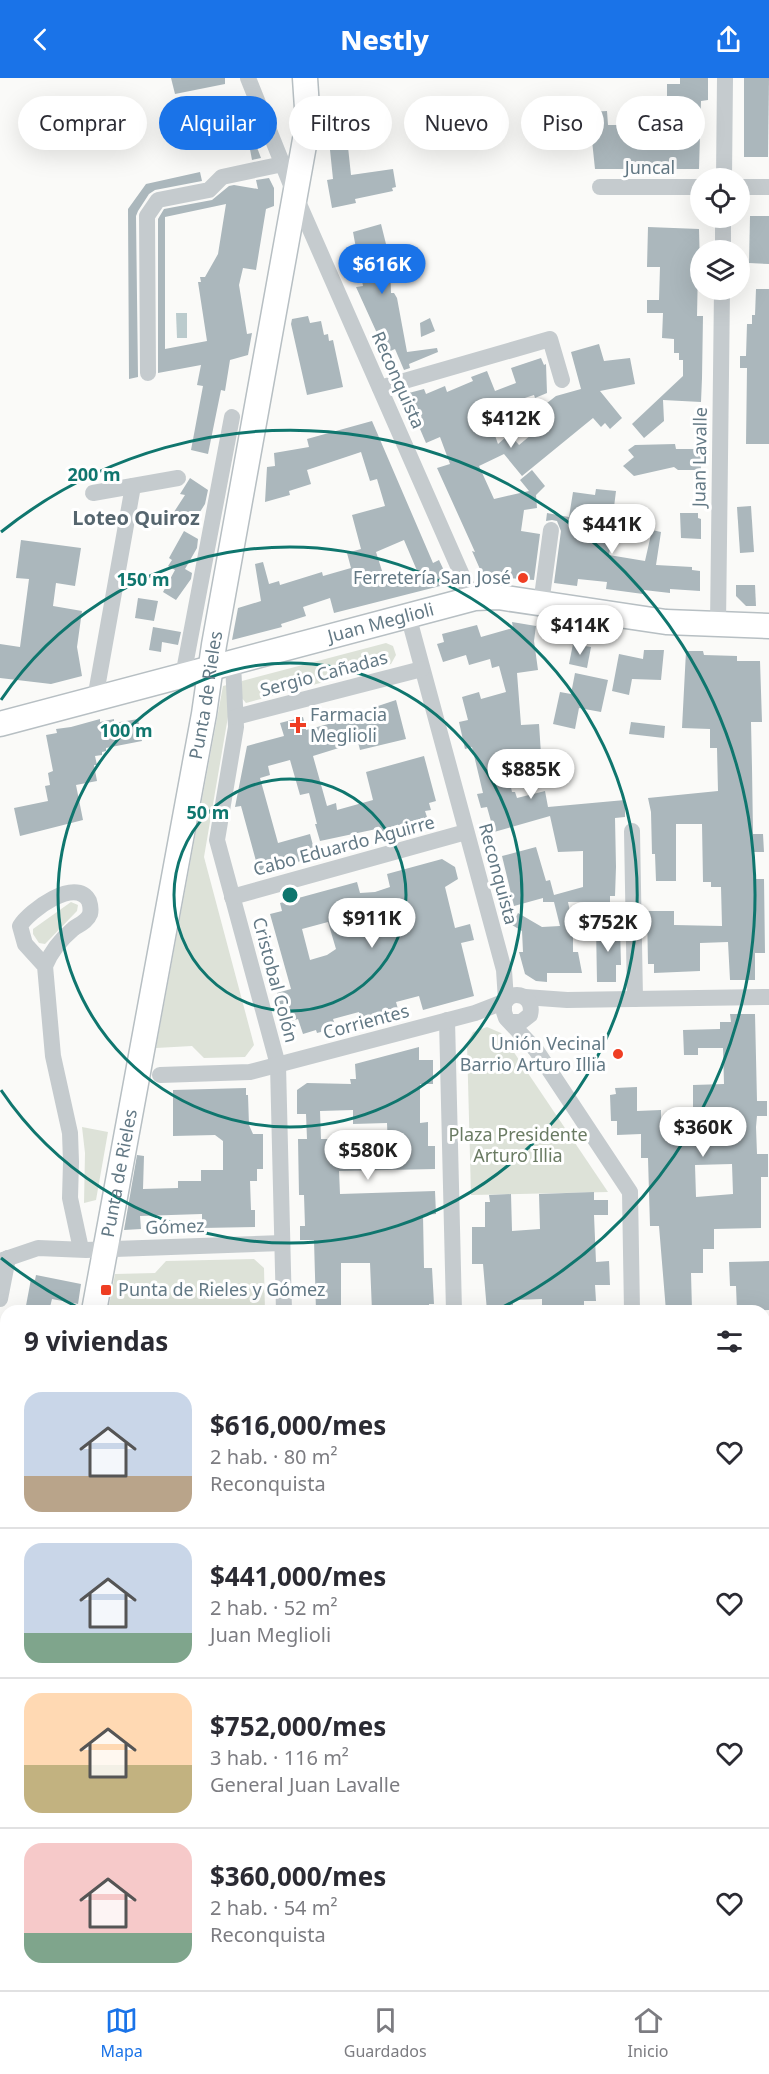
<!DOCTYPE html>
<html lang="es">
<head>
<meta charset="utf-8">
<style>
  :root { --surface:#fff; --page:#f7f7f7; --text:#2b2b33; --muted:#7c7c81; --line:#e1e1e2; --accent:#1a73e8 }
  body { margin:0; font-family:"Noto Sans",sans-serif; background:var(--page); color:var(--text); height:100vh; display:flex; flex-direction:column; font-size:22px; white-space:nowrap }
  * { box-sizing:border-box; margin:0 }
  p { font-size:20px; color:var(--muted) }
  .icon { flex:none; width:33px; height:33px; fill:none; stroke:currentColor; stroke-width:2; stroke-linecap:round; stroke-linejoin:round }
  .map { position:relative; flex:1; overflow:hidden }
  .panel { position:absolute; left:0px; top:1227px; width:770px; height:686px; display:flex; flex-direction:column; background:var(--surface); border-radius:18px 18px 0 0; box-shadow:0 6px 24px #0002 }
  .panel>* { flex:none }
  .top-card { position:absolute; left:18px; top:18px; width:734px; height:54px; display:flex; gap:12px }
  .fabs { position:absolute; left:690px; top:90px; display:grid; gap:12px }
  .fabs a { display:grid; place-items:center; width:60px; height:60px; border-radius:50%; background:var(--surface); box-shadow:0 6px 24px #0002; font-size:30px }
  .price { position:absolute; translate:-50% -51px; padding:0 14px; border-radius:21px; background:#fff; color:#222; font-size:20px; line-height:39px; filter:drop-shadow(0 2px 3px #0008) }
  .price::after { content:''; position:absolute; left:50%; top:36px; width:18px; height:14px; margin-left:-9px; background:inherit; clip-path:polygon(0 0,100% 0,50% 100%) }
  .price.current { background:var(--accent); color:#fff }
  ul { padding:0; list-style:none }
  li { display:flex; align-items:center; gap:18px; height:150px; padding:0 24px }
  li+li { border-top:2px solid var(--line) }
  li span { display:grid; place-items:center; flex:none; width:168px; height:120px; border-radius:18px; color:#555 }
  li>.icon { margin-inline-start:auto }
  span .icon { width:72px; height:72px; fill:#fffc; stroke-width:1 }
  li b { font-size:26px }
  h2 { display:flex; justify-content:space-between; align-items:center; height:72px; padding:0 24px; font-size:26px }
  .chip { padding:0 21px; border-radius:27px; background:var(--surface); box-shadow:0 6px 24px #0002; font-size:21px; line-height:54px }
  .chip.current { background:var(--accent); color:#fff }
  header { display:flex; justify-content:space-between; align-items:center; height:78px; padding:0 24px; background:var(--accent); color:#fff; font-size:27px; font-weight:800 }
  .tab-bar { display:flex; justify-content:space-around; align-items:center; height:84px; border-top:2px solid var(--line); background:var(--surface); font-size:16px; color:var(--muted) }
  .tab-bar a { display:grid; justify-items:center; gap:3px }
  .tab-bar .current { color:var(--accent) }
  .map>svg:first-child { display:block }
  .green { fill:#dde2d8 }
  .water { fill:#bbcbcd }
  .building { fill:#abb7bc; fill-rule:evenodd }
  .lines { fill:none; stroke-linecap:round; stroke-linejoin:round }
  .secondary-casing { stroke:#b7bfc3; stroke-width:27 }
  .street { stroke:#c5cbce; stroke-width:16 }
  .secondary { stroke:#fff; stroke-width:24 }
  .ring { fill:none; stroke:#0f766e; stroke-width:3 }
  .poi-dot { fill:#ef3e23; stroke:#fff; stroke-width:2 }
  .labels { text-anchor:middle; stroke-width:6; stroke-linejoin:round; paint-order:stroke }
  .street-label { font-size:18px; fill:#637985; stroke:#fff }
  .poi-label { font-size:18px; fill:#637985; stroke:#fff; text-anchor:end }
  .park-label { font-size:18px; fill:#6a7b63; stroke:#fff }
  .neighbourhood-label { font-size:20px; font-weight:bold; fill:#56666f; stroke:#fff }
  .centre { fill:#0f766e; stroke:#fff; stroke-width:3 }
  .ring-label { font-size:18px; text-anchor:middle; font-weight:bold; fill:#0f766e; stroke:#fff; stroke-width:6; stroke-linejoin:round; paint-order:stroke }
</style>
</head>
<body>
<header><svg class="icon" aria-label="back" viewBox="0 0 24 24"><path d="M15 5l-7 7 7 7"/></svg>Nestly<svg class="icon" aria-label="share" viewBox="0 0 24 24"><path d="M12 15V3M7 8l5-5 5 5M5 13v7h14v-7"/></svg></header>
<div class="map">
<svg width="769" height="1912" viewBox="0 0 769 1912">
  <rect width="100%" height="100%" fill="#fafaf8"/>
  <!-- green -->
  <g class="green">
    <polygon points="386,565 393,568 396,577 391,586 246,625 240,618 242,603"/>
    <polygon points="227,607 231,621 204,779 254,967 245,979 204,980 192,968 156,970 223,608"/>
    <polygon points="71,824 78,827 77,833 45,866 39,865 33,856 33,851"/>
    <polygon points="487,949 501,955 608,1114 471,1117 467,965 473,954"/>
    <polygon points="82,1049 108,1054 96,1122 84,1125 85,1075"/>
    <polygon points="254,1181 264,1190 265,1233 108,1233 115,1196 155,1195 166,1183"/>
    <polygon points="6,1831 6,1866 0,1895 0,1833"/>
  </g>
  <!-- water -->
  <polygon class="water" points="176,235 187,235 187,260 177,260"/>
  <!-- building -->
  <g class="building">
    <polygon points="171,0 225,0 225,6 175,16"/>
    <polygon points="680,0 708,0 708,22 701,23 699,91 595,91 589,34 607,33 608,47 635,47 636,25 662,25 662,22 667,22 667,6 680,6"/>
    <polygon points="744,0 769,0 768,79 744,79"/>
    <polygon points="255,64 261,80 252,82 249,66"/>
    <polygon points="348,69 351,97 393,91 396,109 392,110 393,113 355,121 356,125 332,130 327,102 333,101 330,72"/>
    <polygon points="200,94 202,103 155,112 149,116 138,133 136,138 138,299 129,301 128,131 146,106"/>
    <path d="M269,100L274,110V128L266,131L256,192L243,190L239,207L247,256L252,255L248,277L230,282L225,313L221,312L208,376L191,372L203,308L197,307L201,287L158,295V141L164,131L212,122L229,108L234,107L258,111L256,102ZM226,126L218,176L205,199H200L201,204H198L207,263L165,271V139Z"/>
    <polygon points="750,138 769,138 769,186 749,185"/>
    <polygon points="381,146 390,182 391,215 394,215 397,220 407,274 437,270 438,274 409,286 410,290 404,292 395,271 386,275 356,209 363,208 353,154"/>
    <polygon points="648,149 699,151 700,190 698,190 697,238 703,238 702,300 701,324 663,322 664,343 644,360 632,346 683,298 683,282 679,282 679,275 674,275 674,261 662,260 663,235 647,235 647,222 659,222 660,189 647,189"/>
    <polygon points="756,211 769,211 769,366 746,366 747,290 740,290 740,278 746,278 747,246 752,246 752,237 755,237"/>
    <polygon points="308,238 310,245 321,243 324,257 328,256 329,263 333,262 343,309 307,317 291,246 292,241"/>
    <polygon points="430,240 435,253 421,259 420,245"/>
    <polygon points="599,266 604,283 630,280 635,306 600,313 622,340 610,351 605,345 601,349 593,340 522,398 504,376 479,388 494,421 529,413 520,402 532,392 545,408 536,417 537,430 524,432 521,453 540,456 534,502 483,498 472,473 475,474 437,390 450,386 440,359 426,365 405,316 424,311 426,316 445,308 447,314 473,303 471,299 487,293 495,313 516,305 511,290 541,280 544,287 546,286 547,315 535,320 534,317 500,328 502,333 488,338 498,366 507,358 512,364 514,361 519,367 543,347 538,332 556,318 581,311 571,274"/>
    <path d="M372,343L433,485L439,482L448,501L444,507L334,535L330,520L303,529L306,538L281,546L282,549L232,562L238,530L261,523L255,486L263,484L269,506L279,503L280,507L322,494L323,498L351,490L347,475L361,471L352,437L385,428L377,401L370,403L361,374L307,392L311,406L289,413L290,417L265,424L267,389L275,388L274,375L309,369L307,361ZM404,462L418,495L391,503L389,498L384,499L376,474Z"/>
    <polygon points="675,366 676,371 700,371 701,392 678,392 674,389 634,398 623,388 634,379 628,372 635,367"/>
    <polygon points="190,400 208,412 205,426 193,445 174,434 185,417 180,416"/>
    <polygon points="596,411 616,413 614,429 602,427 601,431 589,429 586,453 612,457 609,477 645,483 652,452 661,454 656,487 692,489 692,492 700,493 700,513 670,511 670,515 644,512 643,516 606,511 607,504 578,501 577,508 554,505 561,453 557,443 552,442 546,443 547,435 569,439 573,414 595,417"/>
    <polygon points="751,428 754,474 740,475 737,429"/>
    <polygon points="680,435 698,435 698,440 701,441 701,461 681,460"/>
    <polygon points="184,453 198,461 197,470 185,491 192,495 191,501 176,522 163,514 175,492 168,488 172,482 169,480"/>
    <polygon points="21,462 81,470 75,508 56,505 53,528 82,533 77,569 82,598 51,606 0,600 0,566 20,569 29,501 16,500"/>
    <polygon points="736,507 755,507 756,528 746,528 736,518"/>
    <polygon points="138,520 158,523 154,543 135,540"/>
    <polygon points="512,544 536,548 534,563 538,592 517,595 521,647 539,646 541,676 504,678 512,714 515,714 517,720 545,713 548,729 625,722 625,739 615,740 616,789 615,818 610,818 610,824 568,824 573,848 573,874 578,874 582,895 547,895 547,904 536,903 525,896 519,874 523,874 522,853 512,847 518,835 542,849 560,848 554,824 543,824 543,820 514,828 502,778 536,769 546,803 550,802 554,817 583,809 583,773 558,774 550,738 494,754 487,729 481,730 477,716 483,715 472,669 465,671 459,644 468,642 462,619 479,614 481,621 506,614 499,588 492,590 490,581 469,587 466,577 443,584 437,566 444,564 442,556 477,547 481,559 513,550"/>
    <polygon points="153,549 181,554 178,567 162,564 161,574 149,572"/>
    <polygon points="573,566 591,569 587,590 569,586"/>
    <polygon points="644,572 664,572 661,602 632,601 629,617 612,613 619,576 643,581"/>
    <polygon points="686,573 703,573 704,577 737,578 737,583 760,583 762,644 751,644 752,690 753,756 763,756 764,774 754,774 754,801 764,801 765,875 755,875 755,902 730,902 728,864 700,865 700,893 654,895 654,886 648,886 647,833 674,833 674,847 722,848 721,809 711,809 711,804 703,804 702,746 676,746 676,803 656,803 655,776 652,776 651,734 648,720 718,713 717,670 710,670 710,651 682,650"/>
    <polygon points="575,595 608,602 601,634 579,630 575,651 553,646 560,614 571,616"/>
    <polygon points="396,622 406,661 360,672 358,664 313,678 327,728 336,725 337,732 373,722 366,694 424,678 436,723 429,725 431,732 425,733 430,748 384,761 381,750 320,763 315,746 317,746 309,715 300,717 290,682 268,688 270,697 260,700 278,765 310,756 316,779 259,794 241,728 235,729 247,668 284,658 280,645 303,639 306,652 373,634 372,630"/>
    <polygon points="100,641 100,644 114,641 114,645 138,641 142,663 106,670 106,673 102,674 102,677 95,678 97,687 94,687 97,703 76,707 83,742 20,758 14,730 48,723 45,708 50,707 48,695 53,693 46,657 57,655 56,651 71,649"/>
    <polygon points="631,644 665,648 664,660 629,656"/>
    <path d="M442,781L455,789L458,801L445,809L455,850L470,846L474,862L461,865L474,918L423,932L419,918L396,924L400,938L363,948L359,934L333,941L336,950L317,955L316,952L303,956L298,941L285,945L277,915L291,911L270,836L282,833L280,825L357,804L360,815L375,814L390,809L387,796ZM328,844L336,871L327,877L310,882L302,851Z"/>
    <polygon points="596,848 620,848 621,887 616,887 616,904 597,904"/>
    <path d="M730,936H755L757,1023H767V1038H757L756,1049L757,1076H768V1099H761V1150L714,1151V1171H703V1195H691L692,1232L666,1233L659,1148H650L648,1080H641V1056L617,1057V1043H611L610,1017L616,1016L615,1010L637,1009V1033L661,1032V1055L705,1054V1031L693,1032V1007L724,1006L723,970H698V977H684L683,952L720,951V944H731ZM732,1086L733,1116L696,1119L695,1087Z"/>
    <path d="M419,969V982H433V1006H420V1045L428,1044V1068H435V1091L339,1093L340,1116L435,1113L436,1136L423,1137L424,1190H432L434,1226H429V1233H372L370,1185H341V1233H316L314,1162H300V1148H305L304,1117H299L298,1061H307L306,1036H297V1012L307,1005L351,1006L350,1001H356L355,986ZM353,1032V1046L387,1045L388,1069H359V1057H344V1061H321L320,1033Z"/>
    <polygon points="246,1010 246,1017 248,1017 249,1047 253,1056 263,1056 263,1091 257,1091 257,1103 250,1103 251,1132 255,1132 255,1149 202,1150 202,1136 140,1138 141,1151 124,1152 137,1077 144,1078 143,1111 178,1110 178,1103 201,1103 201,1092 223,1092 223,1063 215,1057 173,1058 173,1012"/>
    <polygon points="594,1114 594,1122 608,1122 608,1137 594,1137 596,1184 609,1183 610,1207 595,1207 596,1223 584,1223 584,1230 542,1232 542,1221 513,1222 513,1233 487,1233 483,1186 472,1186 472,1149 485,1149 485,1124 490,1124 489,1117 511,1116 512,1153 540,1151 539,1116"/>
    <polygon points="769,1183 769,1232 737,1233 736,1208 730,1208 729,1184"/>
    <polygon points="36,1197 81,1206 78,1226 52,1221 49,1233 25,1233 31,1201 35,1202"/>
  </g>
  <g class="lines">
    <defs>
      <g id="secondary">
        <path id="s1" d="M0,646L475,520L498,519L666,544L769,548"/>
        <path id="s2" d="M94,1233L204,636L214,567L308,45L305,0"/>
        <polyline points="0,1739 6,1705"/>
      </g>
    </defs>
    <!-- secondary casing -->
    <use href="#secondary" class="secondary-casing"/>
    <!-- street -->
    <g class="street">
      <polyline points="248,0 295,117 472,520"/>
      <polyline points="724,100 725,0"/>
      <polyline points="600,109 700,109"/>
      <polyline points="740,109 769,109"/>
      <polyline points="723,172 723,140"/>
      <polyline points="148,295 147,138 158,122 209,112 222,99 283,86"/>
      <polyline points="380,310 550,261 562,302"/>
      <polyline points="93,415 178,400"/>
      <polyline points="541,526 551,452"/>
      <polyline points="408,537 504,892 506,922"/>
      <polyline points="718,547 722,212"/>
      <polyline points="233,585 236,649 217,762 278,987 284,1233"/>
      <polyline points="183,598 232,339"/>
      <polyline points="95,621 133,408"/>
      <polyline points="236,639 422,591"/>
      <polyline points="632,753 635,921"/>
      <polyline points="232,819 466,754"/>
      <path d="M45,888C51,874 60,862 73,851C78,847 87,844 90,836C91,832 90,826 89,823C76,798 29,833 20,848L25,866L45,888L53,978L70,1055L71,1084L70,1120L81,1171"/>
      <polyline points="525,919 567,922 769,919"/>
      <polyline points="447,942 454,1233"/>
      <path d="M511,944H521L530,937C535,919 514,909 504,925V934L506,940L536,972L630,1114L632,1233"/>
      <polyline points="160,997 250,994 475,935 506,923"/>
      <polyline points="0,1183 38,1170 86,1172 282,1165"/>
      <polyline points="0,1221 8,1180"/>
      <polyline points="764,1506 769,1506"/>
      <polyline points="4,1912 6,1904"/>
      <polyline points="306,1912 307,1906"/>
      <polyline points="636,1912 637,1906"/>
    </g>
    <!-- secondary -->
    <use href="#secondary" class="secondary"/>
  </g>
  <!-- distance rings -->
  <g class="ring">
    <circle cx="290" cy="817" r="116"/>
    <circle cx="290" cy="817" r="232"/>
    <path d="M1 622A348 348 0 1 1 1 1012"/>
    <path d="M83 1232A464 464 0 0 1 1 1180M1 454A464 464 0 1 1 497 1232"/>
  </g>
  <!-- markers -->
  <g class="poi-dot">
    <circle cx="523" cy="500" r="6"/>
    <path d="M295 638h6v6h6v6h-6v6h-6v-6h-6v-6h6z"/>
    <circle cx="618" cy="976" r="6"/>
    <rect x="100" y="1206" width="12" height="12" rx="3"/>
  </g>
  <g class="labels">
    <!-- street labels -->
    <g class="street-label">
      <text x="650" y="96">Juncal</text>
      <text transform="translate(398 302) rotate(66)" y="6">Reconquista</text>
      <text transform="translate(700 379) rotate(-89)" y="6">Juan Lavalle</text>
      <text dy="6" stroke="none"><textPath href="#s1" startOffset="394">Juan Meglioli</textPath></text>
      <text transform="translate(324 596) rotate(-15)" y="6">Sergio Cañadas</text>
      <text dy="6" stroke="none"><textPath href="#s2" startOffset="626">Punta de Rieles</textPath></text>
      <text transform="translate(344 768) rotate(-15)" y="6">Cabo Eduardo Aguirre</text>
      <text transform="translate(498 796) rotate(75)" y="6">Reconquista</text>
      <text transform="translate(275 902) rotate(75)" y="6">Cristobal Colón</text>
      <text transform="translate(366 944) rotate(-15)" y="6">Corrientes</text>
      <text dy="6" stroke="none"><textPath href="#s2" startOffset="140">Punta de Rieles</textPath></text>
      <text transform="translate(175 1149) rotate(-2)" y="6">Gómez</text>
    </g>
    <!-- poi labels -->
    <g class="poi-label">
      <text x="511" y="506">Ferretería San José</text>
      <text x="310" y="643" text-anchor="start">Farmacia<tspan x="310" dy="21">Meglioli</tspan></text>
      <text x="606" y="972">Unión Vecinal<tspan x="606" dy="21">Barrio Arturo Illia</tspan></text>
      <text x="118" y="1218" text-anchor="start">Punta de Rieles y Gómez</text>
    </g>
    <!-- park labels -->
    <g class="park-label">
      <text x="518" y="1063">Plaza Presidente<tspan x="518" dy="21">Arturo Illia</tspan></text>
    </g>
    <!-- neighbourhood labels -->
    <g class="neighbourhood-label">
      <text x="136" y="447">Loteo Quiroz</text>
    </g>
  </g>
  <circle cx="290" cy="817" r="9" class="centre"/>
  <g class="ring-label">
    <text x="94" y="403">200 m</text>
    <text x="143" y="508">150 m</text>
    <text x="126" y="659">100 m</text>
    <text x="208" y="741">50 m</text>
  </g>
</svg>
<div class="fabs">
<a><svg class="icon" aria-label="locate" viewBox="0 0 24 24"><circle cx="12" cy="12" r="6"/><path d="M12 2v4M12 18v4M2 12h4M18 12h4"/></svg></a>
<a><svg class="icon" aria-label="layers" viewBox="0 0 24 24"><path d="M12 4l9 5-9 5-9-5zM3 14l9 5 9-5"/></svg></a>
</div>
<b class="price current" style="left:382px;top:217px">$616K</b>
<b class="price" style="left:511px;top:371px">$412K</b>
<b class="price" style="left:612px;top:477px">$441K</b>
<b class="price" style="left:580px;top:578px">$414K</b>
<b class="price" style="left:531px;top:722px">$885K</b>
<b class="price" style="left:372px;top:871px">$911K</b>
<b class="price" style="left:608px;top:875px">$752K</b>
<b class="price" style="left:703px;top:1080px">$360K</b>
<b class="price" style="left:368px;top:1103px">$580K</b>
<div class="top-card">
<a class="chip">Comprar</a>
<a class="chip current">Alquilar</a>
<a class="chip">Filtros</a>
<a class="chip">Nuevo</a>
<a class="chip">Piso</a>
<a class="chip">Casa</a>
</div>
<section class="panel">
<h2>9 viviendas<svg class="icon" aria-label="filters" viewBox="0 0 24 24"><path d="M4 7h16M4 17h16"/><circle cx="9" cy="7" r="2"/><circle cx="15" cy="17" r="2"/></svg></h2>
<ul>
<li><span style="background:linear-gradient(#c9d6e8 70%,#b9a48a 0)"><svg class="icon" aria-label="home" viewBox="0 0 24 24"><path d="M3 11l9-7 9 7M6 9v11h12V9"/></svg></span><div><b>$616,000/mes</b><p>2 hab. · 80 m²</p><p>Reconquista</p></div><svg class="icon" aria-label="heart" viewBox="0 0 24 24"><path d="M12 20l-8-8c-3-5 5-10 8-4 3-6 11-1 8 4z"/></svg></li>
<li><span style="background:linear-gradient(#c9d6e8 75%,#7fa58c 0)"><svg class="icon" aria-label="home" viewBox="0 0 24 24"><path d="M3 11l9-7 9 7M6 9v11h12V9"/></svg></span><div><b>$441,000/mes</b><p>2 hab. · 52 m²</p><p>Juan Meglioli</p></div><svg class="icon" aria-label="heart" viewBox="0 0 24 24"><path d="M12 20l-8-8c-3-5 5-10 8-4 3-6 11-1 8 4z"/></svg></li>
<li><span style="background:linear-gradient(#ffd9b3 60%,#c2b280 0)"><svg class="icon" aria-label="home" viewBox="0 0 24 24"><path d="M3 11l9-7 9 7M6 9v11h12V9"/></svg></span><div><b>$752,000/mes</b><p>3 hab. · 116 m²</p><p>General Juan Lavalle</p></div><svg class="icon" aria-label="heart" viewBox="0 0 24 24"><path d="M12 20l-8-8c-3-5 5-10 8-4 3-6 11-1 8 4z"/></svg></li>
<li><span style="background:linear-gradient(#f6c9c9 75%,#7fa58c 0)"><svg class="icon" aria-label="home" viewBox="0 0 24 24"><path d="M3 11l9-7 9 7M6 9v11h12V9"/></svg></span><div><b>$360,000/mes</b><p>2 hab. · 54 m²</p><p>Reconquista</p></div><svg class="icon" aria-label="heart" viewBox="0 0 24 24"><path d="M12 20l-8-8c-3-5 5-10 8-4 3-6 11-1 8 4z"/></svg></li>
</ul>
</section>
</div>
<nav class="tab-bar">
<a class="current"><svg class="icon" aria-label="map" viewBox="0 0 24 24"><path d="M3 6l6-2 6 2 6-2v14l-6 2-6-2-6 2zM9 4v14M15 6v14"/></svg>Mapa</a>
<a><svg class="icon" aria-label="saved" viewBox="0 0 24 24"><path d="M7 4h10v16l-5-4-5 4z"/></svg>Guardados</a>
<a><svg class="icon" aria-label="home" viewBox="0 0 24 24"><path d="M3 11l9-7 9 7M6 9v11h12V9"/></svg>Inicio</a>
</nav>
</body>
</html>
